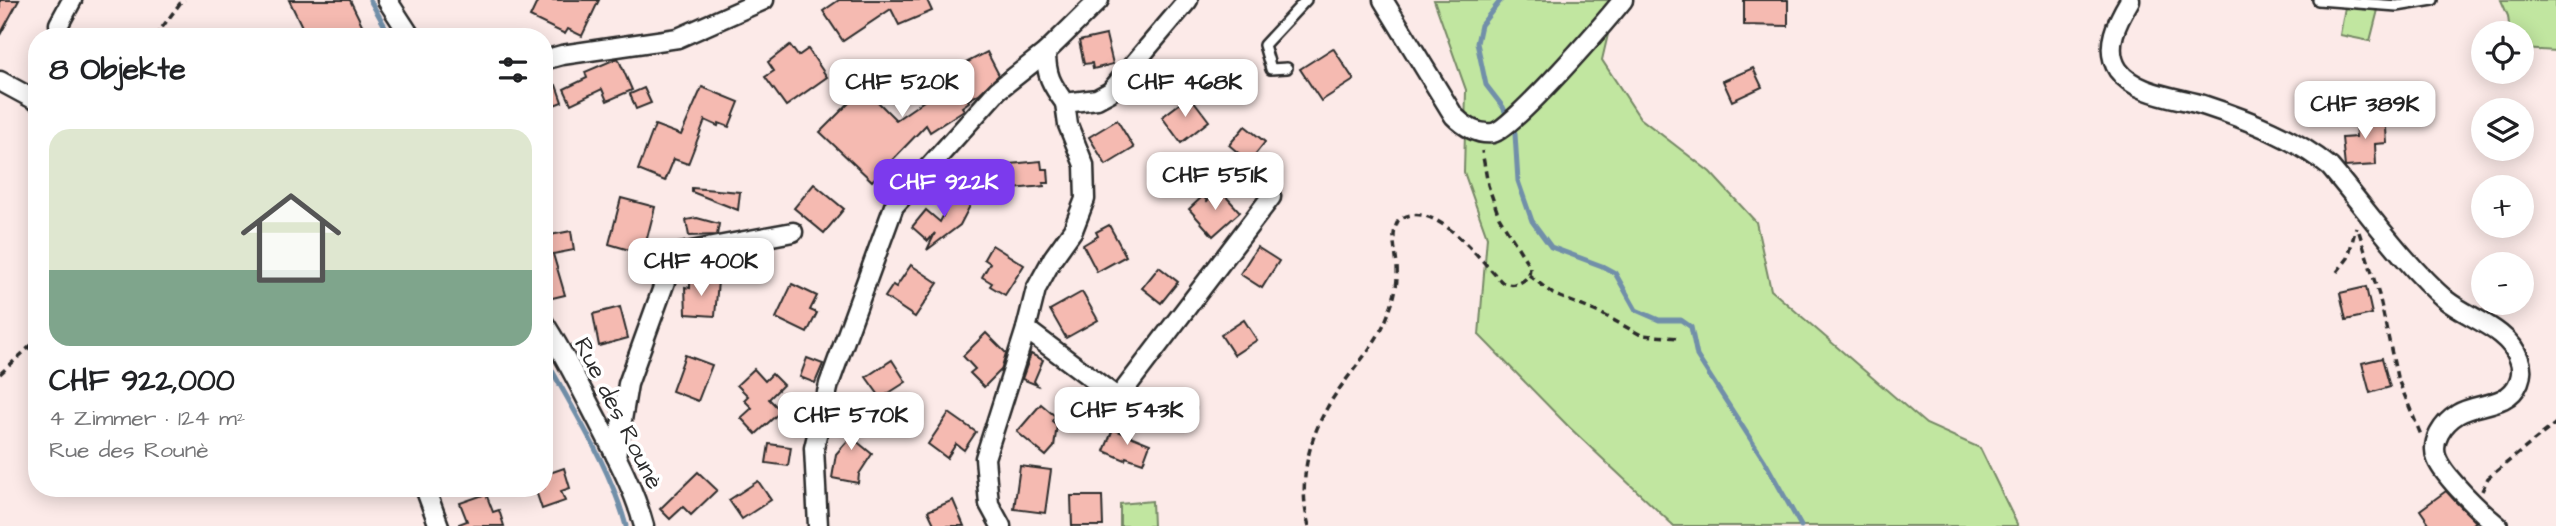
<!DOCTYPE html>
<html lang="de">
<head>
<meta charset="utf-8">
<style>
  :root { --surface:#fff; --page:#f6f6f6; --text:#202124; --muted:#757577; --line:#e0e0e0; --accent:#7c3aed }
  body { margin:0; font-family:"Architects Daughter",sans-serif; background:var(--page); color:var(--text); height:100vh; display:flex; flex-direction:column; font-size:26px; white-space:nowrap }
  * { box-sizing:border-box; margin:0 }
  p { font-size:23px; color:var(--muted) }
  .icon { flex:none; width:38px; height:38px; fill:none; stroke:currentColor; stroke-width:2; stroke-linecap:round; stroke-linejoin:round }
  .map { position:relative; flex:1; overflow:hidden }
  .sheet { position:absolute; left:28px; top:28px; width:525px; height:469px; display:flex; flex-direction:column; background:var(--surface); border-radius:28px; box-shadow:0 4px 18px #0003 }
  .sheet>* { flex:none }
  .controls { position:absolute; left:2471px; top:21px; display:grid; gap:14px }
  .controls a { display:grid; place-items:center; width:63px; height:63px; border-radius:50%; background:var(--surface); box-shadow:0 4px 18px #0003; font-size:35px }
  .price { position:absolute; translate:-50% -60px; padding:0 16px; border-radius:14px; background:#fff; color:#222; font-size:23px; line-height:46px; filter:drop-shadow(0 2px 4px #0008) }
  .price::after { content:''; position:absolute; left:50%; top:42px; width:21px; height:16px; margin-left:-10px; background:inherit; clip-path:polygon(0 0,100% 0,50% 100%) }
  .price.current { background:var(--accent); color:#fff }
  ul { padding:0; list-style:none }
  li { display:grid; align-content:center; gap:14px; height:371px; padding:0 21px }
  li+li { border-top:2px solid var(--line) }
  li span { display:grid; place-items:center; height:217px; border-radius:21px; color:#555 }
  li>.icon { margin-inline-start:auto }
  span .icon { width:126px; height:126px; fill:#fffc; stroke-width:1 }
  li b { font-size:30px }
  h2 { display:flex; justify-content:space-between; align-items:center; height:84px; padding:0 21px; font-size:30px }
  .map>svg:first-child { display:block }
  .green { fill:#c1e6a0; stroke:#768866; stroke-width:2 }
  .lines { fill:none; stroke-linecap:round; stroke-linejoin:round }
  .stream { stroke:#718fa9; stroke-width:5 }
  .building { fill:#f5bab1; stroke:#2b2b2b; stroke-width:2 }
  .service-casing { stroke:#2b2b2b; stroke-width:14 }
  .minor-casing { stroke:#2b2b2b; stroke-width:23 }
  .path { stroke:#2b2b2b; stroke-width:3.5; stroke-dasharray:7 5; stroke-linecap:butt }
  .service { stroke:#fff; stroke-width:9 }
  .minor { stroke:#fff; stroke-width:18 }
  .labels { text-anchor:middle; stroke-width:7; stroke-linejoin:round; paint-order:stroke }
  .street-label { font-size:24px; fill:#2b2b2b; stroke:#fff }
</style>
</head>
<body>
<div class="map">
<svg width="2556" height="526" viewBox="0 0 2556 526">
  <rect width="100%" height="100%" fill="#fceae8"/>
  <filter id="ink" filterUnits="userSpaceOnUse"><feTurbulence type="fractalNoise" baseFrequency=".0143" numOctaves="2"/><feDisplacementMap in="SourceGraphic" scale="14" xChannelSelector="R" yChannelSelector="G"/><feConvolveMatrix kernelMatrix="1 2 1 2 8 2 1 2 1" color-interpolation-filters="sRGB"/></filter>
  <g filter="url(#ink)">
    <!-- green -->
    <g class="green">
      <polygon points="1434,0 1616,0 1602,60 1640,118 1710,172 1756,222 1771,290 1926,424 1980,448 2018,526 1674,526 1569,427 1479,335 1487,237 1464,172 1466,90"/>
      <polygon points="2501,0 2556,0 2556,51 2522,49 2522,33 2510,33 2508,16"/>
      <polygon points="2345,7 2378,10 2370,41 2340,35"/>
      <polygon points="1152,501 1153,526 1120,526 1120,504"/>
    </g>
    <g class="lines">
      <!-- stream -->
      <g class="stream">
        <polyline points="370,0 391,37"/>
        <polyline points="1501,0 1481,25 1477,43 1486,85 1503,107 1515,134 1518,181 1532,221 1551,247 1602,266 1615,273 1636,310 1659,320 1681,320 1691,327 1697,356 1764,460 1801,526"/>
        <path d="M544,356C573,410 610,466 626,526"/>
      </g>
    </g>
    <!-- building -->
    <g class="building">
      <polygon points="0,0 19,0 0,35"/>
      <polygon points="289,0 350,0 368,37 307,37"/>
      <polygon points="538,0 599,0 582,36 568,29 565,34 530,17"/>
      <polygon points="839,0 927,0 932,11 899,25 891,9 843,41 823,11"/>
      <polygon points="1744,0 1788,0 1788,26 1744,25"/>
      <polygon points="1106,35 1113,64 1093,69 1092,63 1084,64 1079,41"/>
      <polygon points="790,45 798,56 808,49 827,77 786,106 765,77 774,71 768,62"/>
      <polygon points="1333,48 1354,80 1321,101 1300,69"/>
      <polygon points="987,52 999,75 979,94 968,100 969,102 962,107 964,110 930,132 926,125 872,181 820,132 864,88 896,120 962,75 958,67"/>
      <polygon points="618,58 632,90 607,101 602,89 571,104 564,89 587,78 585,72"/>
      <polygon points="1753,68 1762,87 1732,101 1723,81"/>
      <polygon points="556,85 562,102 544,109 544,90"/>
      <polygon points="702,87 739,102 729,127 719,123 718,126 705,120 688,164 674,159 665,181 638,170 655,125 681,135"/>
      <polygon points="644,88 651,103 636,109 630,94"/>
      <polygon points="1190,96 1209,121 1181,143 1162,117"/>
      <polygon points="2385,114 2387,143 2375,144 2376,165 2345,167 2342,138 2356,137 2355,120 2362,120 2362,116"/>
      <polygon points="1117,120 1134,148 1106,165 1089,137"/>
      <polygon points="1245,126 1265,142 1249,162 1229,145"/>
      <polygon points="1041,161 1042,169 1048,169 1049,183 1043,183 1044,186 1012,189 1010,164"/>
      <polygon points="814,184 844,209 824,233 794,208"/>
      <polygon points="692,188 740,192 738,210 692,192"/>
      <polygon points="957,188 974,198 960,225 927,250 935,233 928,241 912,227 926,210 940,222"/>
      <polygon points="1219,189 1240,212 1213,236 1189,209 1203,196 1207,201"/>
      <polygon points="621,198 655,207 643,254 609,244"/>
      <polygon points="697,218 719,224 717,235 689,236 686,220"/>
      <polygon points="1109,225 1126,256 1097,272 1083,245 1098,236 1096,232"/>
      <polygon points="571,231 574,250 553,254 565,295 544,300 545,236"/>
      <polygon points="992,245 1024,265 1005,295 990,286 992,283 982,277 990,263 984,259"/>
      <polygon points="1257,247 1279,261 1262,288 1240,274"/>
      <polygon points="911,265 938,283 915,317 885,297 893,285 896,287"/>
      <polygon points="1159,267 1178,282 1161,303 1142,288"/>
      <polygon points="690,279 718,281 715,316 686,314 685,287 690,288"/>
      <polygon points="792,284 817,296 810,310 817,313 807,333 776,318"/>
      <polygon points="2366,287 2372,314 2346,320 2340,293"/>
      <polygon points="1082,292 1098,320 1066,338 1050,310"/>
      <polygon points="620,307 628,338 599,346 593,314"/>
      <polygon points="1244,320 1257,340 1234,355 1221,335"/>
      <polygon points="986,333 1006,353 1001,370 984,387 970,373 975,369 963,356"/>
      <polygon points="1031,354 1043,360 1034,381 1037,385 1022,379"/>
      <polygon points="685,355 712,365 698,401 672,391"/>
      <polygon points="807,358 823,364 815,383 800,377"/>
      <polygon points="2382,358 2390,387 2370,393 2362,363"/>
      <polygon points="892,360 906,382 881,398 866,377"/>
      <polygon points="754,369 765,381 772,374 783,385 769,399 781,411 756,434 741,418 752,408 744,400 748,396 737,385"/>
      <polygon points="1176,396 1196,408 1184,430 1163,419"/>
      <polygon points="1041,404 1055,416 1052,421 1057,425 1054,447 1046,456 1017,432"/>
      <polygon points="850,413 866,428 855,440 872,454 859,474 858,483 832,478 836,454 850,438 837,426"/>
      <polygon points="949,413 976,432 964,450 956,444 947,458 928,444"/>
      <polygon points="1113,429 1150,444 1143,463 1126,457 1125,460 1104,451"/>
      <polygon points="769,444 791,447 788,466 766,463"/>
      <polygon points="1020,466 1051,470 1045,513 1014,509"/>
      <polygon points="564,468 570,488 561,491 565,501 542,509 535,488 544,488 544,475"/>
      <polygon points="698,472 717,490 691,515 683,507 670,519 660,509"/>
      <polygon points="758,481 771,500 742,519 729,500"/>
      <polygon points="2446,491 2456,502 2476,522 2470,526 2431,526 2420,510"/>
      <polygon points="486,494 493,512 499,510 504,526 459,526 459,524 467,521 460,503"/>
      <polygon points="1071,496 1102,496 1103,526 1072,526"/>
      <polygon points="953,500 964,526 935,526 928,511"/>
    </g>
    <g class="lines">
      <defs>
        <g id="service">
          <polyline points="2318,0 2397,6 2433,0"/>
          <polyline points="1287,68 1271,69 1264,45 1306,0"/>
        </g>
        <g id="minor">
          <polyline points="387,0 411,37"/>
          <path d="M1099,0L1046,52C1046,75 1051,84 1065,103L1097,99L1110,92L1188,0"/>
          <path d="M1383,0L1454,116C1464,126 1478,135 1493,133C1513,129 1606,21 1623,0"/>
          <path d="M2130,0C2118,20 2103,47 2118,70C2136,95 2178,97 2206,106C2249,120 2295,138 2330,167C2366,209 2405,265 2446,300C2468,318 2509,329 2519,359C2525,374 2518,392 2503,399C2489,406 2471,406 2458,414C2443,423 2430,442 2437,459C2444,477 2482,513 2498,526"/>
          <polyline points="59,24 72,0"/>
          <polyline points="544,60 562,55 678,38 764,0"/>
          <polyline points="0,81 37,101"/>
          <path d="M544,323C565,355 581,389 599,423C616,456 634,489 644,526"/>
          <polyline points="1026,329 1118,398 1271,197"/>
          <polyline points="616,456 628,384 675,254 793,232"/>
          <polyline points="425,488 439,526"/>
          <polyline points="818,526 814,448 829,384 894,206 998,90 1046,52"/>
          <polyline points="1001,526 989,504 985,458 1026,329 1036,289 1053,258 1073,230 1085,199 1084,165 1068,125 1065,103"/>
        </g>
      </defs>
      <!-- service casing -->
      <use href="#service" class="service-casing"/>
      <!-- minor casing -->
      <use href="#minor" class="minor-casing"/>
      <!-- path -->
      <g class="path">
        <polyline points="73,31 83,37"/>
        <polyline points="155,37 181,2 185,0"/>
        <polyline points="2359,232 2379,295 2397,377 2421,435"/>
        <polyline points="2337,272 2348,258 2356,227"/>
        <polyline points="1529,275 1553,294 1602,314 1641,335 1679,338"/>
        <polyline points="0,374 37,340"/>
        <polyline points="2482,491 2488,478 2556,423"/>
        <path d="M1309,526C1298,487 1307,443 1327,408C1346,374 1378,347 1390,309C1395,296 1398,282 1397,267C1396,251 1390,236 1398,221C1432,194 1480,260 1502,282C1513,287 1522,284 1529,275L1530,267L1499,217L1488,185L1482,151"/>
      </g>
      <!-- service -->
      <use href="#service" class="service"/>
      <!-- minor -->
      <use href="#minor" class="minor"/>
    </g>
  </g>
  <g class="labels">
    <!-- street labels -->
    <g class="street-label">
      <text transform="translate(619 413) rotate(63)" y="8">Rue des Rounè</text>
    </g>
  </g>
</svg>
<div class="controls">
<a><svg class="icon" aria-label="locate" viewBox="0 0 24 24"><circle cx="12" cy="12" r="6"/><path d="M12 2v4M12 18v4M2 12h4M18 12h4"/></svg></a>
<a><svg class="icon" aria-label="layers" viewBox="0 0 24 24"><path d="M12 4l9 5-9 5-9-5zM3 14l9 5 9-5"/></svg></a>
<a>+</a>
<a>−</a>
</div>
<b class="price" style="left:902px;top:119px">CHF 520K</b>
<b class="price" style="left:1185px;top:119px">CHF 468K</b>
<b class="price" style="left:2365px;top:141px">CHF 389K</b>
<b class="price" style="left:1215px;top:212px">CHF 551K</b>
<b class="price current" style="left:944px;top:219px">CHF 922K</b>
<b class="price" style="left:701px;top:298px">CHF 400K</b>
<b class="price" style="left:1127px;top:447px">CHF 543K</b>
<b class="price" style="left:851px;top:452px">CHF 570K</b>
<section class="sheet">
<h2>8 Objekte<svg class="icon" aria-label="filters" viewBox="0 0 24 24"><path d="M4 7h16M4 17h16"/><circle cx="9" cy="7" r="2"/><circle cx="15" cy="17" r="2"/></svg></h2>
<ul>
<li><span style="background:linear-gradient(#dfe7d0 65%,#7fa58c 0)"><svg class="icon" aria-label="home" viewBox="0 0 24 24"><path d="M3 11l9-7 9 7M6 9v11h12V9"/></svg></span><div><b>CHF 922,000</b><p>4 Zimmer · 124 m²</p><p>Rue des Rounè</p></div></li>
</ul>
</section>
</div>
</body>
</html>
